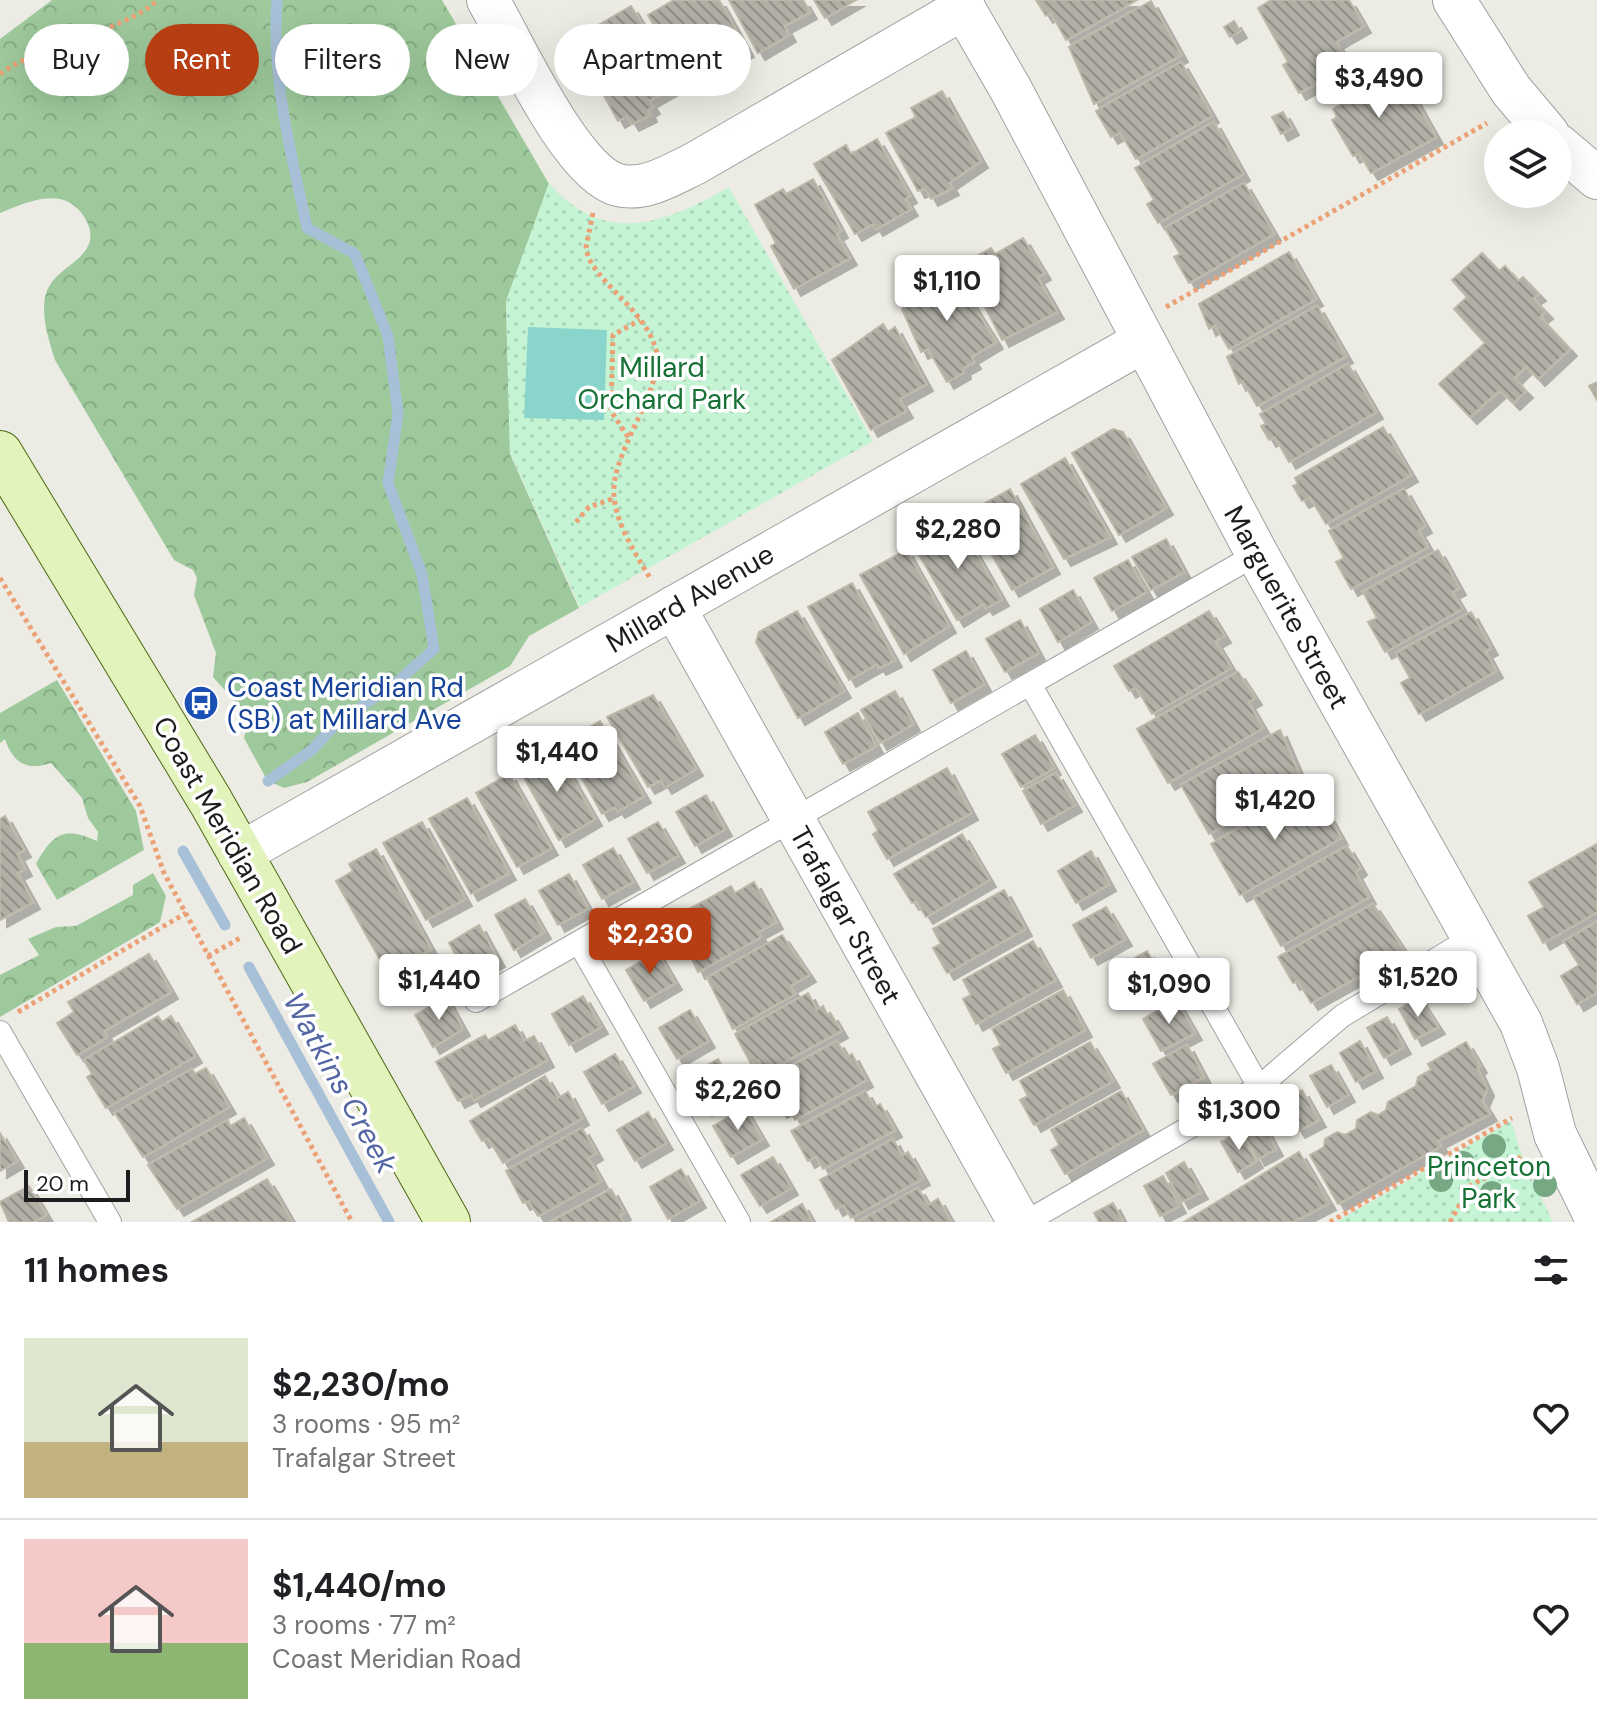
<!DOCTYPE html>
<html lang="en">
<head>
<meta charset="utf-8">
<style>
  :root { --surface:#fff; --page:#f6f6f6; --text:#202124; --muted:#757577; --line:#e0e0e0; --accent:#b73d13 }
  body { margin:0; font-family:"DM Sans",sans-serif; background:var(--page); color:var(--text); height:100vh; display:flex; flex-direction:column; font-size:30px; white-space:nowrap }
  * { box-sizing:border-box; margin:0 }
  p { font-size:26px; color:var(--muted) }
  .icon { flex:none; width:44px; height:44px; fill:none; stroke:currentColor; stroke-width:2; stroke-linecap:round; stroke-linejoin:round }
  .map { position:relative; height:1222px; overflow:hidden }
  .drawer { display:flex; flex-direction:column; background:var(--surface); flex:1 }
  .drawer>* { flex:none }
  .guide { position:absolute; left:24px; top:24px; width:800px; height:72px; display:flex; gap:16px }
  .controls { position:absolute; left:1484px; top:120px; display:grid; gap:16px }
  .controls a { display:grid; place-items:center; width:88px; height:88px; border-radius:50%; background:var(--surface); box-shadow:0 8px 32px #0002; font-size:40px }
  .scale { position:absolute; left:24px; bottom:20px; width:106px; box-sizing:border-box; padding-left:8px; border:4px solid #1d1d1d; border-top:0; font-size:22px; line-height:28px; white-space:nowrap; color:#1d1d1d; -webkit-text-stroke:6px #fff; paint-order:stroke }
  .price { position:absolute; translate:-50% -68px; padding:0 18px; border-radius:8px; background:#fff; color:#222; font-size:26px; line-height:52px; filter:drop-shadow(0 2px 4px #0008) }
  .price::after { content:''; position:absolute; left:50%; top:48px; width:24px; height:18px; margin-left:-12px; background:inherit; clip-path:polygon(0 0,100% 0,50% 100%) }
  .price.active { background:var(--accent); color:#fff }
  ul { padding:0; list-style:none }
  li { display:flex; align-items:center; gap:24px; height:200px; padding:0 24px }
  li+li { border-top:2px solid var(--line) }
  li span { display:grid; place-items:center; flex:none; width:224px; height:160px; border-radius:0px; color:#555 }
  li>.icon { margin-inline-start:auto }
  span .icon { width:96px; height:96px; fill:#fffc; stroke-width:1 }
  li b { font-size:34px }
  h2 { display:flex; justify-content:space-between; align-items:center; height:96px; padding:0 24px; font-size:34px }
  .tag { padding:0 28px; border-radius:36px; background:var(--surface); box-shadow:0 8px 32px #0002; font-size:28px; line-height:72px }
  .tag.active { background:var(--accent); color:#fff }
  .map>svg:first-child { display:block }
  .forest { fill:url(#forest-crowns) }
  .park { fill:url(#park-dots) }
  .pitch { fill:#89d5cb }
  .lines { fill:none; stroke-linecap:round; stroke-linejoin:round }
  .stream { stroke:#a8c0d7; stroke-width:11 }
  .building { fill:url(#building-back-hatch); stroke:#bdb7a8; stroke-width:2; filter:url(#shadow) }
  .service-casing { stroke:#a1a1a1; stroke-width:24 }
  .minor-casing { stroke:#a1a1a1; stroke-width:44 }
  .secondary-casing { stroke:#48690f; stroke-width:46 }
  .path { stroke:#eca076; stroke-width:5; stroke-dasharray:4 4; stroke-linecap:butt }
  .service { stroke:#fff; stroke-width:22 }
  .minor { stroke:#fff; stroke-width:42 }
  .secondary { stroke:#e2f3bc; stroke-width:44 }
  .tree { fill:#76a883 }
  .labels { text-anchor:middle; stroke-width:7; stroke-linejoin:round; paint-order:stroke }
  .park-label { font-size:28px; fill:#157134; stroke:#fff }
  .street-label { font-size:28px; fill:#1d1d1d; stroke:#fff }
  .transit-label { font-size:28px; fill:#164399; stroke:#fff; text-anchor:start }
  .water-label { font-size:30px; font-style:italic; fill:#5366a3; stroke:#fff }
</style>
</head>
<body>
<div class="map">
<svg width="1597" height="1222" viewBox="0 0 1597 1222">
  <defs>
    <pattern id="forest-crowns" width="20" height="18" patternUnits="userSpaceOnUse" patternTransform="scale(2)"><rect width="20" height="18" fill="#9ec99c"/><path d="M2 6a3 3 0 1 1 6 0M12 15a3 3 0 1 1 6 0" fill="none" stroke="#88ac86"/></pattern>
    <pattern id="park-dots" width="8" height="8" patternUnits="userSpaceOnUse" patternTransform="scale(2)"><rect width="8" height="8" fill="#c4f4d4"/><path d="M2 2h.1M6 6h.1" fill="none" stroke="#a8d1b6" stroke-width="1.8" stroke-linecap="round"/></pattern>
    <pattern id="building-back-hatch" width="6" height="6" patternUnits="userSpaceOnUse" patternTransform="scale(2)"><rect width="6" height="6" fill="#b2afa7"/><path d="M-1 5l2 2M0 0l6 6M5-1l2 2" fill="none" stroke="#908e87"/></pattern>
    <filter id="shadow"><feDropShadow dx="7" dy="7" stdDeviation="0" flood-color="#0004"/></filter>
  </defs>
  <rect width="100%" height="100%" fill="#edece4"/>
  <!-- forest -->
  <g class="forest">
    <path d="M52,0H442L549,184L506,301L510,454L579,608L529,636L510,666L307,782L284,788L267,780L244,738L249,717L213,677L216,653L194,595L197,578L193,570L174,560L55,360C49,341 40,314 46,294C53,270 80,265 89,244C92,236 90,227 86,220C66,184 30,201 0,213V39Z"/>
    <path d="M57,680L136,811L144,850L57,900L36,864C53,833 64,826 97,841L98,832L88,818L82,798L51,763C28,771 13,764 5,739L0,743V713Z"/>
    <polygon points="153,873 166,896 160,922 0,1017 0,975 39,955 28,939 56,927 76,926 133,895 133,885"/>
  </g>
  <!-- park -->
  <g class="park">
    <path d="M549,183C605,248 666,223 729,187L873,441L580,607L510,453L506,301Z"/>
    <polygon points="1511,1121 1526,1168 1553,1222 1336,1222"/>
  </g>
  <!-- pitch -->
  <polygon class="pitch" points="528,327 607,330 604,420 524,418"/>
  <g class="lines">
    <!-- stream -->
    <g class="stream">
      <path d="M268,781L312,750L337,723L395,684L434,649L422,574L388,483L398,414L388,336L355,254L307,228C291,152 271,78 277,0"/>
      <polyline points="183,851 225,925"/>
      <polyline points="249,967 389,1222"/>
    </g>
  </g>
  <!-- building -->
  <g class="building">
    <polygon points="674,0 719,0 747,50 697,84 676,47 668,51 648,15"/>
    <polygon points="729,0 803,0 810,12 784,26 789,35 758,53"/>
    <polygon points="814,0 856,0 825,18"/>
    <polygon points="1036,0 1137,0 1066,40 1051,13 1046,16"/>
    <polygon points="1271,0 1349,0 1364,26 1336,42 1349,65 1299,93 1283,65 1288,62 1258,8"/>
    <polygon points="1151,1 1181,55 1094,104 1069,47"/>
    <polygon points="631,6 679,84 649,101 653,107 648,110 650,115 632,124 627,116 618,121 581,55 597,46 588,31"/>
    <polygon points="1234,21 1240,31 1230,37 1224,27"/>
    <polygon points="1181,62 1212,116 1136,159 1120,132 1111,137 1096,111"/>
    <polygon points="1375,64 1384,79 1388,77 1404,104 1414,98 1436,137 1371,173 1359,153 1353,156 1332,120 1337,117 1333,109 1347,101 1338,85"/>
    <polygon points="942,91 981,161 949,183 952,188 931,199 925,188 918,191 886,133 916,117 911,108"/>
    <polygon points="1283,112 1292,128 1281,134 1272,117"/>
    <polygon points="1214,122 1243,174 1158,223 1147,204 1154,200 1135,168"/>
    <polygon points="877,139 910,196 905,199 911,209 876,229 873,224 855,234 814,164 846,145 851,154"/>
    <polygon points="813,179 841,231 836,234 850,258 794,289 771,246 776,243 755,205 783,189 786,194"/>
    <polygon points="1244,183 1274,234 1189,283 1174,257 1180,254 1165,228"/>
    <polygon points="1023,238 1044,273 1037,277 1057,312 1002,340 963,264 991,248 995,254"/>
    <polygon points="1289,252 1316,299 1229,349 1215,325 1209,329 1199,304"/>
    <polygon points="1482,253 1499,271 1505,266 1518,281 1523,277 1539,294 1533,298 1546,312 1540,317 1570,349 1538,379 1526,366 1514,378 1526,391 1513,403 1500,390 1470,417 1439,384 1485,343 1454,309 1467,297 1452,280"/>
    <polygon points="948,265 996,342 971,357 974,362 963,368 964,372 947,382 928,349 921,352 902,309 913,303 909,296 923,287 920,281"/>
    <polygon points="1317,306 1346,356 1257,406 1243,381 1239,384 1227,357"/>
    <polygon points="883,324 888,332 895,327 926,384 899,399 906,411 871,430 832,360"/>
    <polygon points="1348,364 1376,412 1289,462 1275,437 1269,440 1261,426 1266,424 1260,414"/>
    <polygon points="1597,382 1597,400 1589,386"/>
    <polygon points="1383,427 1411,475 1326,524 1310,497 1302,501 1293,486 1298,484 1295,478"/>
    <polygon points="1113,429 1123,432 1166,508 1119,535 1072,453"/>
    <polygon points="1065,458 1110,537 1064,559 1021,484"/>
    <polygon points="1010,489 1053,567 1012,590 968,513"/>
    <polygon points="1404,489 1425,526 1418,530 1428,547 1351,589 1336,562 1344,558 1329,531"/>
    <polygon points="957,521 1002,599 986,608 983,604 957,620 914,546"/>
    <polygon points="1166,539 1184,572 1151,590 1132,557"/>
    <polygon points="906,550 949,626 904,654 860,575"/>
    <polygon points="1438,550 1459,588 1452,592 1462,609 1385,652 1368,622 1377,618 1363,592"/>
    <polygon points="1128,560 1146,592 1112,611 1094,578"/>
    <polygon points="852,583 895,660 879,668 877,664 849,680 808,607"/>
    <polygon points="1073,590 1091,622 1058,642 1040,609"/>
    <polygon points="797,611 844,691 798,718 756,642 759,632"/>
    <polygon points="1209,611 1224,636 1215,641 1231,668 1152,714 1136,687 1129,691 1114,666"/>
    <polygon points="1471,612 1491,648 1485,651 1496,671 1419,714 1401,683 1410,678 1396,653"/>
    <polygon points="1020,620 1038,653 1005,672 986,639"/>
    <polygon points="966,651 984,684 951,703 933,670"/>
    <polygon points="1238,672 1255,698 1248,702 1263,728 1168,783 1137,729"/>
    <polygon points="895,691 913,724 880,743 861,710"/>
    <polygon points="653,695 696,769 665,787 661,780 648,787 607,717"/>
    <polygon points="858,713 876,746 843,764 825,732"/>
    <polygon points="600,721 644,796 618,811 615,807 602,814 562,743"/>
    <polygon points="1280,730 1302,781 1209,834 1181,785"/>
    <polygon points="1035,735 1054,768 1021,787 1002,754"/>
    <polygon points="555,749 595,819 559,840 519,769"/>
    <polygon points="947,768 971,813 887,859 873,834 878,831 868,812"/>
    <polygon points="1056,773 1075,805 1041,824 1023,791"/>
    <polygon points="509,774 551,848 517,867 476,793"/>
    <polygon points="1306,791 1322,818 1328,815 1341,838 1240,895 1211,844"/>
    <polygon points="706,795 725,829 695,846 676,812"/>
    <polygon points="467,798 509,873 471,894 429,819"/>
    <polygon points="5,816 24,850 17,854 25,869 17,873 33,902 0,920 0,819"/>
    <polygon points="422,822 465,899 426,920 383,843"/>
    <polygon points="658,822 678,856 647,873 628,839"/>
    <polygon points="962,834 989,880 926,917 916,901 912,903 894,874"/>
    <polygon points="1597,844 1597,912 1543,943 1528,916 1544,907 1529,882"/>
    <polygon points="1347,846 1360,868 1355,872 1369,897 1281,946 1254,898"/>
    <polygon points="613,848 633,882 602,899 583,865"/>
    <polygon points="376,849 431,949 404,964 400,958 384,967 336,881 353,871 349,864"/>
    <polygon points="1091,851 1109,884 1076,903 1058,871"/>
    <polygon points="569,874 588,908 558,925 539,891"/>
    <polygon points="754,882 776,922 758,932 761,937 698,972 673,918 731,886 735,893"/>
    <polygon points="1004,890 1025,929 947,973 933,948 941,944 933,929"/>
    <polygon points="525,899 544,932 514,950 495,915"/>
    <polygon points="1373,904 1404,951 1311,1003 1298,981 1293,983 1278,957"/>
    <polygon points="1106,907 1125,939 1091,958 1073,925"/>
    <polygon points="1597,922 1597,992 1577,1004 1561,976 1579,965 1564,941"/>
    <polygon points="479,925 498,960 468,976 449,943"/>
    <polygon points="782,935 809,975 790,986 795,994 733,1029 707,978"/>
    <polygon points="1033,941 1055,980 976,1024 963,999 971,995 963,980"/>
    <polygon points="1147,951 1166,984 1132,1002 1114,970"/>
    <polygon points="657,952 675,983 644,1001 626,970"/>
    <polygon points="149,954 171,992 104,1031 107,1037 77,1055 57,1023 74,1012 68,1002"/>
    <polygon points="1063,990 1085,1030 1006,1073 993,1049 1001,1045 992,1029"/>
    <polygon points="808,993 817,1010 823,1006 828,1016 831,1014 841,1031 766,1072 759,1060 751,1064 735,1034"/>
    <polygon points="583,996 601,1027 569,1045 552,1014"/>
    <polygon points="446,998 463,1029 433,1047 415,1015"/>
    <polygon points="1419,998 1438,1027 1415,1039 1399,1009"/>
    <polygon points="1176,1000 1195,1033 1161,1051 1143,1019"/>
    <polygon points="690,1010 708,1041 677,1059 659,1028"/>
    <polygon points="158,1016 162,1022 171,1016 195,1056 106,1108 87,1077 92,1074 84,1060"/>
    <polygon points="1387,1017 1404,1047 1384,1058 1367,1028"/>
    <polygon points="515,1025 524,1041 534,1036 547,1060 474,1100 471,1094 458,1101 436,1062 485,1035 488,1040"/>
    <polygon points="837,1041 846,1057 852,1054 866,1080 795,1120 788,1107 780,1111 764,1081"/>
    <polygon points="1360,1041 1376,1071 1356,1082 1340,1053"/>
    <polygon points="1090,1042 1113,1081 1034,1125 1020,1100 1028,1096 1020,1081"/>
    <polygon points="1466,1042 1480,1066 1477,1068 1487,1089 1482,1101 1490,1114 1438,1141 1441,1146 1338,1204 1310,1155 1324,1147 1325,1139 1337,1132 1345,1135 1356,1129 1357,1120 1371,1112 1378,1115 1386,1110 1388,1102 1416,1086 1418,1077 1431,1070 1428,1064"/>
    <polygon points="1187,1045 1204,1077 1171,1095 1153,1064"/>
    <polygon points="615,1054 634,1086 602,1104 584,1072"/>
    <polygon points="718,1059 736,1091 705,1109 686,1077"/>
    <polygon points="1331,1065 1348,1095 1327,1107 1310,1076"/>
    <polygon points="206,1068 229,1107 143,1157 115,1113 192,1069 195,1074"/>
    <polygon points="545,1076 558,1098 568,1092 582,1118 503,1163 488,1138 482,1141 470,1121"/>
    <polygon points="1302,1090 1319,1120 1298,1131 1281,1101"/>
    <polygon points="865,1091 874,1107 880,1104 895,1130 823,1169 816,1156 808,1161 791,1131"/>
    <polygon points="1121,1091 1143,1130 1065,1174 1051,1150 1059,1145 1051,1130"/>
    <polygon points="744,1108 762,1139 731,1157 713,1126"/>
    <polygon points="648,1112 666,1143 635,1161 617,1130"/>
    <polygon points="244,1118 267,1158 177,1209 148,1165 228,1120 230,1126"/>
    <polygon points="1260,1119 1276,1149 1258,1159 1241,1129"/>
    <polygon points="582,1128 596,1153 588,1158 601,1181 538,1216 529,1201 523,1203 506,1171"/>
    <polygon points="1240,1132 1256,1161 1238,1172 1221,1142"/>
    <polygon points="0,1133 17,1161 0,1171"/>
    <polygon points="893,1139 902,1156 908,1152 923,1178 851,1218 844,1205 836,1209 820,1180"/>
    <polygon points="1299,1152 1329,1203 1293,1222 1184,1222"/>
    <polygon points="773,1157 791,1188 760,1206 741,1175"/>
    <polygon points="1184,1162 1201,1192 1182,1202 1166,1173"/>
    <polygon points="681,1169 699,1201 668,1219 650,1187"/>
    <polygon points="1163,1176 1179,1206 1160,1216 1144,1186"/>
    <polygon points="267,1179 292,1222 192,1222"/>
    <polygon points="29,1186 46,1215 33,1222 9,1222 0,1202"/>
    <polygon points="918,1188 928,1205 938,1199 951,1222 858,1222"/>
    <polygon points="611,1189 624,1213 619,1215 623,1222 550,1222"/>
    <polygon points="1113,1203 1123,1222 1099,1222 1094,1213"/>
    <polygon points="802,1204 812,1222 771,1222"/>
  </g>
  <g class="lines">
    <defs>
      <g id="service">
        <polyline points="1030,684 1259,1087"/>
        <polyline points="579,943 739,1222"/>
        <polyline points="476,1001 1257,554"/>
        <polyline points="0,1032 110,1222"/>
        <polyline points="1026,1222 1259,1087 1342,1016 1473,937"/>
      </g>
      <g id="minor">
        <path d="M488,0C513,43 572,174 618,185C644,192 671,175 694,164L964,8"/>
        <polyline points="959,0 1010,88 1257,554 1521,1023 1538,1068 1555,1134 1597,1220"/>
        <polyline points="1454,0 1511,90 1548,134"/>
        <polyline points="1558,145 1597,178"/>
        <polyline points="674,607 1019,1222"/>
        <polyline points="239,854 1142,342"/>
      </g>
      <polyline id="secondary" points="0,453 211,802 448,1222"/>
    </defs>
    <!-- service casing -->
    <use href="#service" class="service-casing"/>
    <!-- minor casing -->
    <use href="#minor" class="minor-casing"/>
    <!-- secondary casing -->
    <use href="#secondary" class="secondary-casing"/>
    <!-- path -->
    <g class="path">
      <path d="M0,74C47,40 118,35 158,0"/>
      <path d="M593,213L586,247L588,257C606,291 646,312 656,350C666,383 615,448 614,488C612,518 635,553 650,578"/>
      <polyline points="1166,307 1487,123"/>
      <polyline points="628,437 611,411 613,335 640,320"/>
      <polyline points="576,522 589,507 615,498"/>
      <polyline points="0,578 140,806 164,873 352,1222"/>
      <polyline points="208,956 242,937"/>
      <polyline points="18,1012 186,913"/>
      <polyline points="1330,1222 1512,1118"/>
      <polyline points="1450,1222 1470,1186 1523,1156"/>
    </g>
    <!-- service -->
    <use href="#service" class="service"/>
    <!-- minor -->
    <use href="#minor" class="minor"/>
    <!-- secondary -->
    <use href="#secondary" class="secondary"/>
  </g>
  <!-- trees -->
  <g class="tree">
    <circle cx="1494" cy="1146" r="12"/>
    <circle cx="1463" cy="1163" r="12"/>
    <circle cx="1441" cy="1180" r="12"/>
    <circle cx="1545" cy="1185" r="12"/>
    <circle cx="1492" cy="1193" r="12"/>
  </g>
  <!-- icons -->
  <defs>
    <symbol id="bus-disc" viewBox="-11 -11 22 22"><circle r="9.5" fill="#1a4fb4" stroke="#fff"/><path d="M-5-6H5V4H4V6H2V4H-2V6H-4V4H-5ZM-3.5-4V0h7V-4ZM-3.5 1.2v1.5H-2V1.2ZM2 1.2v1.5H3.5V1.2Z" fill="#fff"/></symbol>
  </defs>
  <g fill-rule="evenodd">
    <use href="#bus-disc" x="181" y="683" width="40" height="40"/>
  </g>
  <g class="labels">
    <!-- park labels -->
    <g class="park-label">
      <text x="662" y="377">Millard<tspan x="662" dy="32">Orchard Park</tspan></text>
      <text x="1489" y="1176">Princeton<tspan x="1489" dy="32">Park</tspan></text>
    </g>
    <!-- street labels -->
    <g class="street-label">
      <text transform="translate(690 598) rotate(-30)" y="10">Millard Avenue</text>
      <text transform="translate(1287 607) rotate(61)" y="10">Marguerite Street</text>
      <text transform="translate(228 835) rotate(60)" y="10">Coast Meridian Road</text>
      <text transform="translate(846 915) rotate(61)" y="10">Trafalgar Street</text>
    </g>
    <!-- transit labels -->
    <g class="transit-label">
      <text x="227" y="697">Coast Meridian Rd<tspan x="227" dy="32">(SB) at Millard Ave</tspan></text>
    </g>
    <!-- water labels -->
    <g class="water-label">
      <text transform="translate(340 1083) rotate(61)" y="10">Watkins Creek</text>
    </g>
  </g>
</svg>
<div class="controls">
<a><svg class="icon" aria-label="layers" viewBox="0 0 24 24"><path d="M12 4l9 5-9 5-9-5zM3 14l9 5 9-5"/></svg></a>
</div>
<div class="scale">20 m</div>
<b class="price" style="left:1379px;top:120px">$3,490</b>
<b class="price" style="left:947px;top:323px">$1,110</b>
<b class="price" style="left:958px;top:571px">$2,280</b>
<b class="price" style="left:557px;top:794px">$1,440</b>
<b class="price" style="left:1275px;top:842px">$1,420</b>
<b class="price active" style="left:650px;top:976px">$2,230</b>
<b class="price" style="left:1418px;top:1019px">$1,520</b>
<b class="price" style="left:439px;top:1022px">$1,440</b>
<b class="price" style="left:1169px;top:1026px">$1,090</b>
<b class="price" style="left:738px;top:1132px">$2,260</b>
<b class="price" style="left:1239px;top:1152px">$1,300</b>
<div class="guide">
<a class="tag">Buy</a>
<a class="tag active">Rent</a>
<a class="tag">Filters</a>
<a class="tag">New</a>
<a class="tag">Apartment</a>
</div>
</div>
<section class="drawer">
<h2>11 homes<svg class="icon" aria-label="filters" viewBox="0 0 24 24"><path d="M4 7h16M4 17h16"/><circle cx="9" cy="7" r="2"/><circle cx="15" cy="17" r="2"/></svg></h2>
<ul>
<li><span style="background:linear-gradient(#dfe7d0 65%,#c2b280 0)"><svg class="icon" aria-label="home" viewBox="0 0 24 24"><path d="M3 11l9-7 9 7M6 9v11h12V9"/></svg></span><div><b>$2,230/mo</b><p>3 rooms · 95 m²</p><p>Trafalgar Street</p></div><svg class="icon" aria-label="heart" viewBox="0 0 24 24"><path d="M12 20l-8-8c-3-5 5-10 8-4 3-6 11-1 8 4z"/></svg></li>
<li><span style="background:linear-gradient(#f6c9c9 65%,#8fb573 0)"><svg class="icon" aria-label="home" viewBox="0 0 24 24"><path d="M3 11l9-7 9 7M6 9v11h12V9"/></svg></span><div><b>$1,440/mo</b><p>3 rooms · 77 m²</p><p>Coast Meridian Road</p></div><svg class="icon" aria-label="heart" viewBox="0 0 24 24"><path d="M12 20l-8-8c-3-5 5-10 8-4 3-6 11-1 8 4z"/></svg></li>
</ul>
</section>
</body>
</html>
